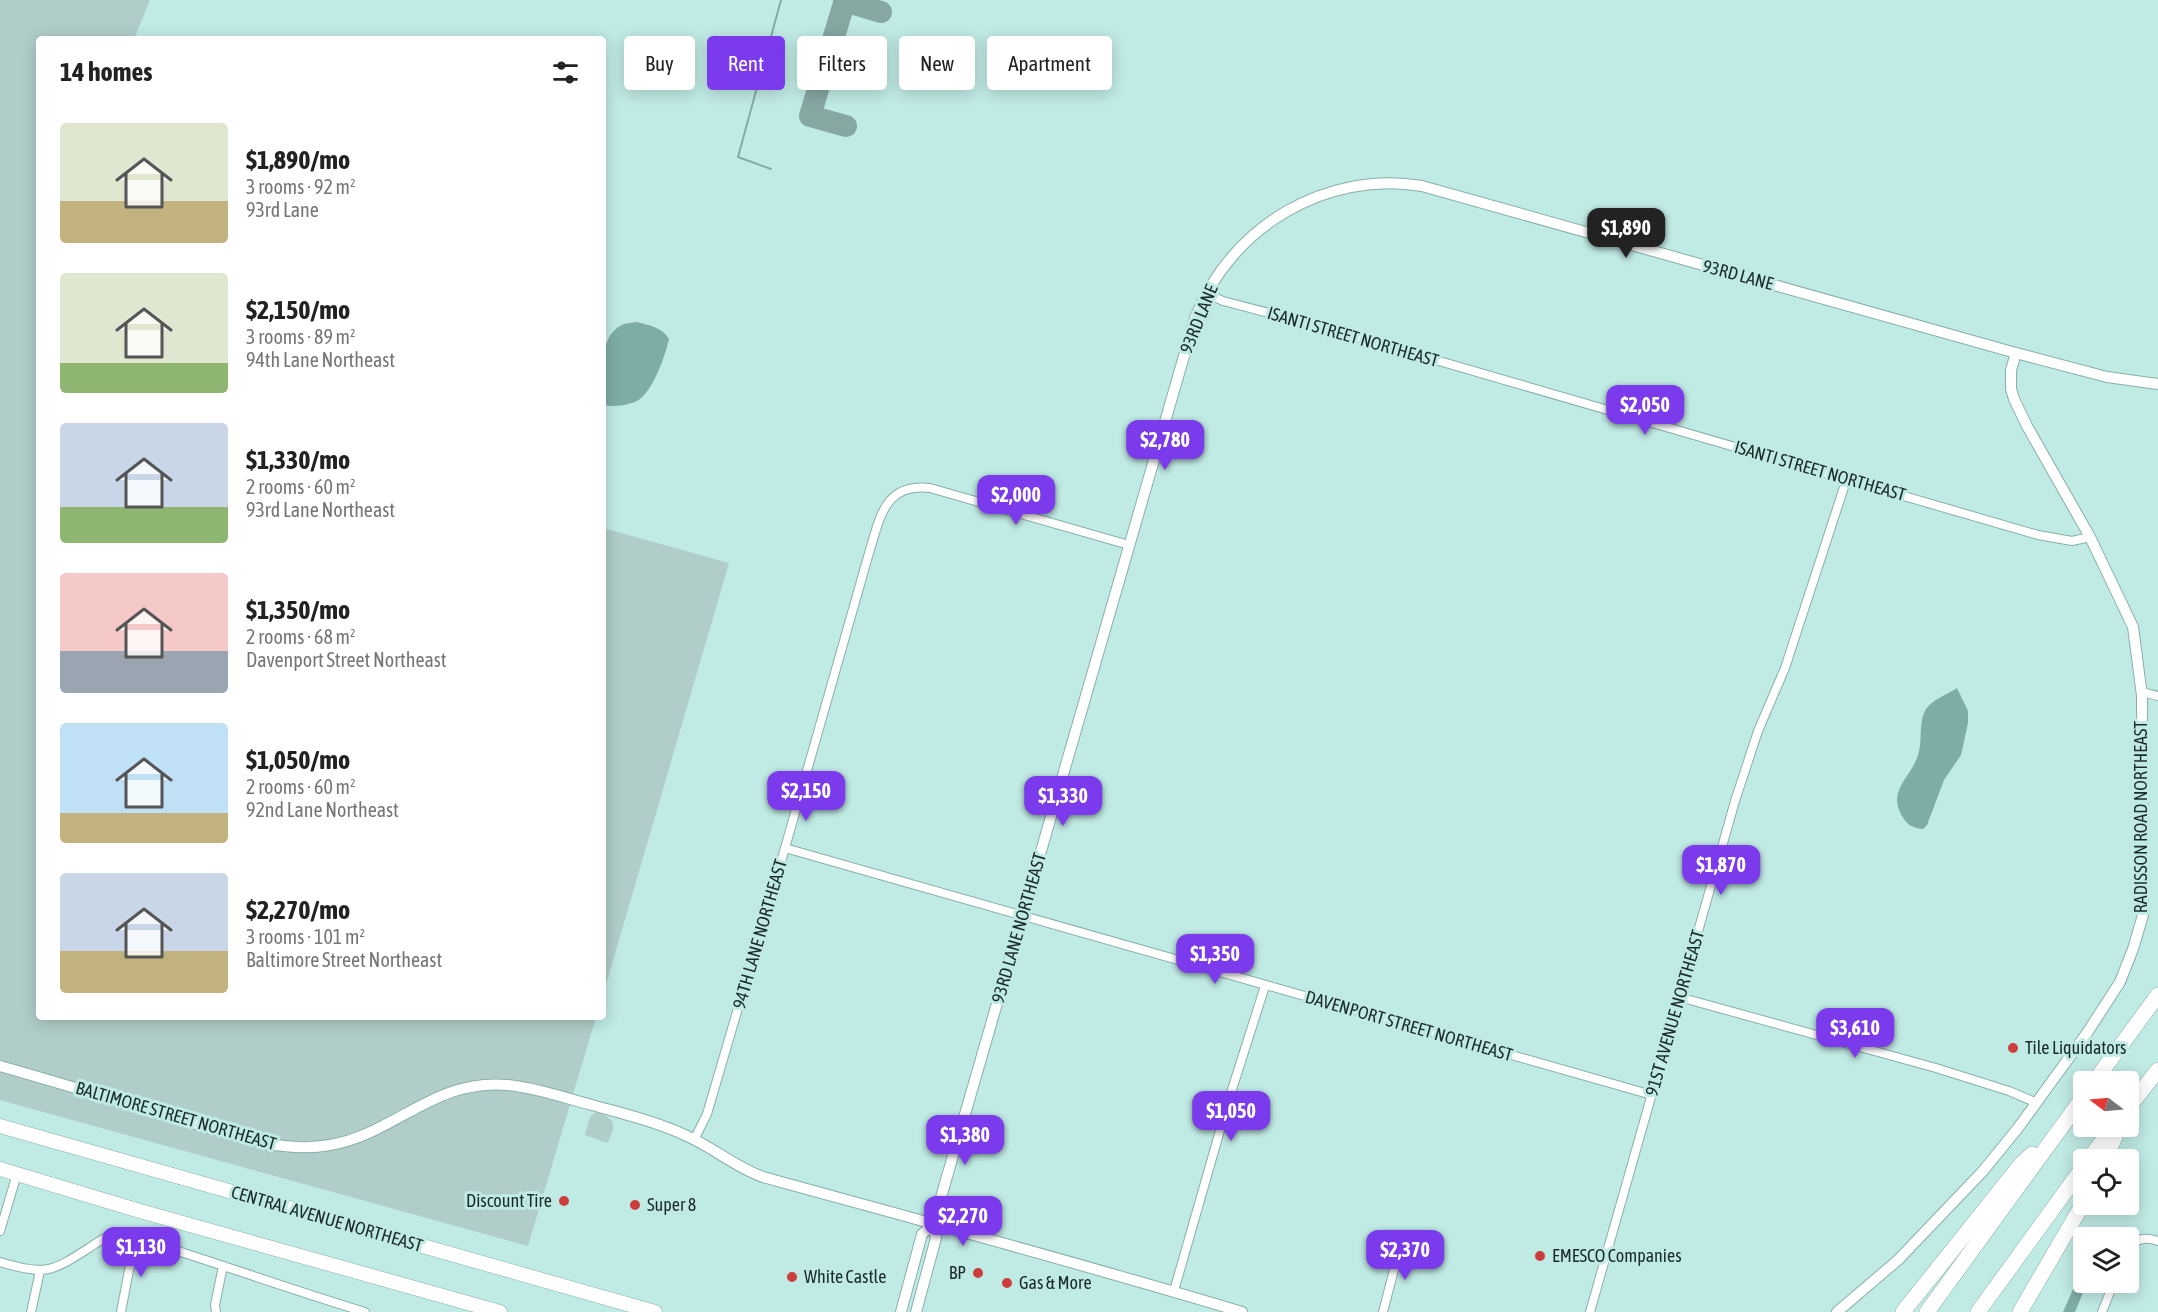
<!DOCTYPE html>
<html lang="en">
<head>
<meta charset="utf-8">
<style>
  :root { --surface:#fff; --page:#f2f2f2; --text:#222; --muted:#767676; --accent:#7c3aed }
  body { margin:0; font-family:"Asap Condensed",sans-serif; background:var(--page); color:var(--text); height:100vh; display:flex; flex-direction:column; font-size:22px; white-space:nowrap }
  * { box-sizing:border-box; margin:0 }
  p { font-size:20px; color:var(--muted) }
  .icon { flex:none; width:33px; height:33px; fill:none; stroke:currentColor; stroke-width:2; stroke-linecap:round; stroke-linejoin:round }
  .map { position:relative; flex:1; overflow:hidden }
  .details { position:absolute; left:36px; top:36px; width:570px; height:984px; display:flex; flex-direction:column; background:var(--surface); border-radius:6px; box-shadow:0 3px 15px #0003 }
  .details>* { flex:none }
  .guide { position:absolute; left:624px; top:36px; width:570px; height:54px; display:flex; gap:12px }
  .needle { width:39px; rotate:286deg }
  .buttons { position:absolute; left:2073px; top:1071px; display:grid; gap:12px }
  .buttons a { display:grid; place-items:center; width:66px; height:66px; border-radius:6px; background:var(--surface); box-shadow:0 3px 15px #0003; font-size:30px }
  .price { position:absolute; translate:-50% -51px; padding:0 14px; border-radius:12px; background:var(--accent); color:#fff; font-size:20px; line-height:39px; filter:drop-shadow(0 2px 3px #0008) }
  .price::after { content:''; position:absolute; left:50%; top:36px; width:18px; height:14px; margin-left:-9px; background:inherit; clip-path:polygon(0 0,100% 0,50% 100%) }
  .price.on { background:#222; color:#fff }
  ul { padding:0; list-style:none }
  li { display:flex; align-items:center; gap:18px; height:150px; padding:0 24px }
  li span { display:grid; place-items:center; flex:none; width:168px; height:120px; border-radius:6px; color:#555 }
  li>.icon { margin-inline-start:auto }
  span .icon { width:72px; height:72px; fill:#fffc; stroke-width:1 }
  li b { font-size:26px }
  h2 { display:flex; justify-content:space-between; align-items:center; height:72px; padding:0 24px; font-size:26px }
  .tag { padding:0 21px; border-radius:6px; background:var(--surface); box-shadow:0 3px 15px #0003; font-size:21px; line-height:54px }
  .tag.on { background:var(--accent); color:#fff }
  .map>svg:first-child { display:block }
  .green { fill:#b0cdc9 }
  .water { fill:#7eada6 }
  .lines { fill:none; stroke-linecap:round; stroke-linejoin:round }
  .stream { stroke:#7eada6; stroke-width:2 }
  .taxiway { stroke:#86a7a2; stroke-width:22 }
  .minor-casing { stroke:#88b0aa; stroke-width:10 }
  .tertiary-casing { stroke:#88b0aa; stroke-width:12 }
  .trunk-casing { stroke:#88b0aa; stroke-width:15 }
  .motorway-casing { stroke:#88b0aa; stroke-width:16 }
  .minor { stroke:#fff; stroke-width:8 }
  .tertiary { stroke:#fff; stroke-width:10 }
  .trunk { stroke:#fff; stroke-width:14 }
  .motorway { stroke:#fff; stroke-width:15 }
  .poi-dot { fill:#cc3d3d; stroke:#c0eae4; stroke-width:2 }
  .labels { text-anchor:middle; stroke-width:6; stroke-linejoin:round; paint-order:stroke }
  .street-label { font-size:18px; fill:#1b2b29; stroke:#c0eae4 }
  .poi-label { font-size:18px; fill:#1b2b29; stroke:#c0eae4; text-anchor:start }
</style>
</head>
<body>
<div class="map">
<svg width="2158" height="1312" viewBox="0 0 2158 1312">
  <rect width="100%" height="100%" fill="#c0eae4"/>
  <!-- green -->
  <g class="green">
    <polygon points="0,0 150,0 134,39 39,39 39,1017 596,1017 528,1246 0,1100"/>
    <polygon points="603,528 729,563 603,995"/>
    <path d="M596,1112C616,1119 617,1125 607,1143L585,1135L590,1117Z"/>
  </g>
  <!-- water -->
  <g class="water">
    <path d="M636,322C649,325 662,327 669,339C665,356 654,388 640,399C630,406 614,407 603,405C603,382 596,337 622,325C625,323 632,323 636,322Z"/>
    <path d="M1957,688L1968,711V723L1961,755L1944,780L1927,825L1923,829C1912,828 1906,824 1901,814C1888,789 1911,778 1918,755C1923,741 1918,722 1926,709C1933,699 1947,695 1957,688Z"/>
    <polygon points="2083,1267 2084,1282 2087,1283 2075,1312 2063,1312"/>
  </g>
  <g class="lines">
    <!-- stream -->
    <polyline class="stream" points="771,169 738,157 781,0"/>
    <!-- taxiway -->
    <g class="taxiway">
      <polyline points="845,0 810,116 846,126"/>
      <polyline points="844,1 881,12"/>
      <polyline points="827,60 863,70"/>
    </g>
    <defs>
      <g id="minor">
        <polyline points="1206,293 1223,301 1315,325 2038,535 2072,541 2090,537"/>
        <polyline points="2142,692 2158,696"/>
        <polyline points="785,848 1652,1095"/>
        <polyline points="1679,997 1936,1068 2009,1091 2037,1103"/>
        <path d="M694,1140L707,1114L785,848L869,553C880,518 884,483 930,488L1129,545"/>
        <polyline points="0,1231 17,1174"/>
        <path d="M2128,1248C2137,1238 2146,1237 2158,1241"/>
        <path d="M0,1262C46,1275 50,1273 89,1248C96,1243 106,1236 114,1235C134,1233 170,1249 190,1255C248,1274 306,1294 365,1312"/>
        <polyline points="1174,1291 1229,1099 1265,986"/>
        <polyline points="31,1312 40,1271"/>
        <polyline points="121,1312 129,1270 139,1239"/>
        <polyline points="216,1312 215,1305 223,1266"/>
        <polyline points="1383,1312 1401,1243"/>
        <polyline points="1590,1312 1735,801 1758,731 1785,668 1847,478"/>
        <polyline points="2102,1312 2114,1282"/>
      </g>
      <g id="tertiary">
        <path d="M0,1066C60,1083 119,1101 179,1119C228,1133 278,1154 330,1145C395,1134 434,1078 508,1085C537,1088 565,1098 592,1105C624,1114 658,1122 687,1136C714,1148 735,1167 763,1177C923,1221 1083,1264 1242,1312"/>
        <polyline points="901,1312 922,1234 933,1225"/>
        <path d="M916,1312L936,1238L933,1225L1195,318C1231,227 1325,170 1422,186L2016,353L2107,377L2158,384"/>
        <polyline points="1837,1312 1898,1260 1983,1171 2018,1128 2087,1033 2120,982 2133,949 2143,915 2142,696 2133,627 2090,537 2027,426 2014,399 2011,389 2011,370 2016,353"/>
      </g>
      <g id="trunk">
        <polyline points="0,1126 655,1312"/>
        <polyline points="0,1169 140,1211 500,1312"/>
      </g>
      <g id="motorway">
        <polyline points="2094,1082 2158,995"/>
        <polyline points="2128,1108 2158,1070"/>
        <polyline points="2088,1160 2114,1126"/>
        <polyline points="2105,1160 2117,1132"/>
        <polyline points="1903,1312 2022,1163 2032,1154"/>
        <polyline points="1927,1312 2084,1096"/>
        <polyline points="1978,1312 2084,1166"/>
        <polyline points="2020,1312 2084,1202"/>
      </g>
    </defs>
    <!-- minor casing -->
    <use href="#minor" class="minor-casing"/>
    <!-- tertiary casing -->
    <use href="#tertiary" class="tertiary-casing"/>
    <!-- trunk casing -->
    <use href="#trunk" class="trunk-casing"/>
    <!-- motorway casing -->
    <use href="#motorway" class="motorway-casing"/>
    <!-- minor -->
    <use href="#minor" class="minor"/>
    <!-- tertiary -->
    <use href="#tertiary" class="tertiary"/>
    <!-- trunk -->
    <use href="#trunk" class="trunk"/>
    <!-- motorway -->
    <use href="#motorway" class="motorway"/>
  </g>
  <!-- markers -->
  <g class="poi-dot">
    <circle cx="2013" cy="1048" r="6"/>
    <circle cx="564" cy="1201" r="6"/>
    <circle cx="635" cy="1205" r="6"/>
    <circle cx="1540" cy="1256" r="6"/>
    <circle cx="978" cy="1273" r="6"/>
    <circle cx="792" cy="1277" r="6"/>
    <circle cx="1007" cy="1283" r="6"/>
  </g>
  <g class="labels">
    <!-- street labels -->
    <g class="street-label">
      <text transform="translate(1738 275) rotate(15)" y="6">93RD LANE</text>
      <text transform="translate(1199 319) rotate(-68)" y="6">93RD LANE</text>
      <text transform="translate(1353 337) rotate(16)" y="6">ISANTI STREET NORTHEAST</text>
      <text transform="translate(1820 471) rotate(16)" y="6">ISANTI STREET NORTHEAST</text>
      <text transform="translate(2141 817) rotate(-90)" y="6">RADISSON ROAD NORTHEAST</text>
      <text transform="translate(1019 928) rotate(-74)" y="6">93RD LANE NORTHEAST</text>
      <text transform="translate(760 934) rotate(-74)" y="6">94TH LANE NORTHEAST</text>
      <text transform="translate(1675 1013) rotate(-74)" y="6">91ST AVENUE NORTHEAST</text>
      <text transform="translate(1409 1026) rotate(16)" y="6">DAVENPORT STREET NORTHEAST</text>
      <text transform="translate(176 1116) rotate(16)" y="6">BALTIMORE STREET NORTHEAST</text>
      <text transform="translate(327 1219) rotate(16)" y="6">CENTRAL AVENUE NORTHEAST</text>
    </g>
    <!-- poi labels -->
    <g class="poi-label">
      <text x="2025" y="1054">Tile Liquidators</text>
      <text x="552" y="1207" text-anchor="end">Discount Tire</text>
      <text x="647" y="1211">Super 8</text>
      <text x="1552" y="1262">EMESCO Companies</text>
      <text x="966" y="1279" text-anchor="end">BP</text>
      <text x="804" y="1283">White Castle</text>
      <text x="1019" y="1289">Gas &amp; More</text>
    </g>
  </g>
</svg>
<div class="buttons">
<a><svg class="needle" viewBox="-14 -14 28 28"><path d="M0-13l5 13h-10z" fill="#e53935"/><path d="M0 13l5-13h-10z" fill="#767676"/></svg></a>
<a><svg class="icon" aria-label="locate" viewBox="0 0 24 24"><circle cx="12" cy="12" r="6"/><path d="M12 2v4M12 18v4M2 12h4M18 12h4"/></svg></a>
<a><svg class="icon" aria-label="layers" viewBox="0 0 24 24"><path d="M12 4l9 5-9 5-9-5zM3 14l9 5 9-5"/></svg></a>
</div>
<b class="price on" style="left:1626px;top:259px">$1,890</b>
<b class="price" style="left:1645px;top:436px">$2,050</b>
<b class="price" style="left:1165px;top:471px">$2,780</b>
<b class="price" style="left:1016px;top:526px">$2,000</b>
<b class="price" style="left:806px;top:822px">$2,150</b>
<b class="price" style="left:1063px;top:827px">$1,330</b>
<b class="price" style="left:1721px;top:896px">$1,870</b>
<b class="price" style="left:1215px;top:985px">$1,350</b>
<b class="price" style="left:1855px;top:1059px">$3,610</b>
<b class="price" style="left:1231px;top:1142px">$1,050</b>
<b class="price" style="left:965px;top:1166px">$1,380</b>
<b class="price" style="left:963px;top:1247px">$2,270</b>
<b class="price" style="left:141px;top:1278px">$1,130</b>
<b class="price" style="left:1405px;top:1281px">$2,370</b>
<div class="guide">
<a class="tag">Buy</a>
<a class="tag on">Rent</a>
<a class="tag">Filters</a>
<a class="tag">New</a>
<a class="tag">Apartment</a>
</div>
<section class="details">
<h2>14 homes<svg class="icon" aria-label="filters" viewBox="0 0 24 24"><path d="M4 7h16M4 17h16"/><circle cx="9" cy="7" r="2"/><circle cx="15" cy="17" r="2"/></svg></h2>
<ul>
<li><span style="background:linear-gradient(#dfe7d0 65%,#c2b280 0)"><svg class="icon" aria-label="home" viewBox="0 0 24 24"><path d="M3 11l9-7 9 7M6 9v11h12V9"/></svg></span><div><b>$1,890/mo</b><p>3 rooms · 92 m²</p><p>93rd Lane</p></div></li>
<li><span style="background:linear-gradient(#dfe7d0 75%,#8fb573 0)"><svg class="icon" aria-label="home" viewBox="0 0 24 24"><path d="M3 11l9-7 9 7M6 9v11h12V9"/></svg></span><div><b>$2,150/mo</b><p>3 rooms · 89 m²</p><p>94th Lane Northeast</p></div></li>
<li><span style="background:linear-gradient(#c9d6e8 70%,#8fb573 0)"><svg class="icon" aria-label="home" viewBox="0 0 24 24"><path d="M3 11l9-7 9 7M6 9v11h12V9"/></svg></span><div><b>$1,330/mo</b><p>2 rooms · 60 m²</p><p>93rd Lane Northeast</p></div></li>
<li><span style="background:linear-gradient(#f6c9c9 65%,#9aa5b1 0)"><svg class="icon" aria-label="home" viewBox="0 0 24 24"><path d="M3 11l9-7 9 7M6 9v11h12V9"/></svg></span><div><b>$1,350/mo</b><p>2 rooms · 68 m²</p><p>Davenport Street Northeast</p></div></li>
<li><span style="background:linear-gradient(#bfe0f5 75%,#c2b280 0)"><svg class="icon" aria-label="home" viewBox="0 0 24 24"><path d="M3 11l9-7 9 7M6 9v11h12V9"/></svg></span><div><b>$1,050/mo</b><p>2 rooms · 60 m²</p><p>92nd Lane Northeast</p></div></li>
<li><span style="background:linear-gradient(#c9d6e8 65%,#c2b280 0)"><svg class="icon" aria-label="home" viewBox="0 0 24 24"><path d="M3 11l9-7 9 7M6 9v11h12V9"/></svg></span><div><b>$2,270/mo</b><p>3 rooms · 101 m²</p><p>Baltimore Street Northeast</p></div></li>
</ul>
</section>
</div>
</body>
</html>
